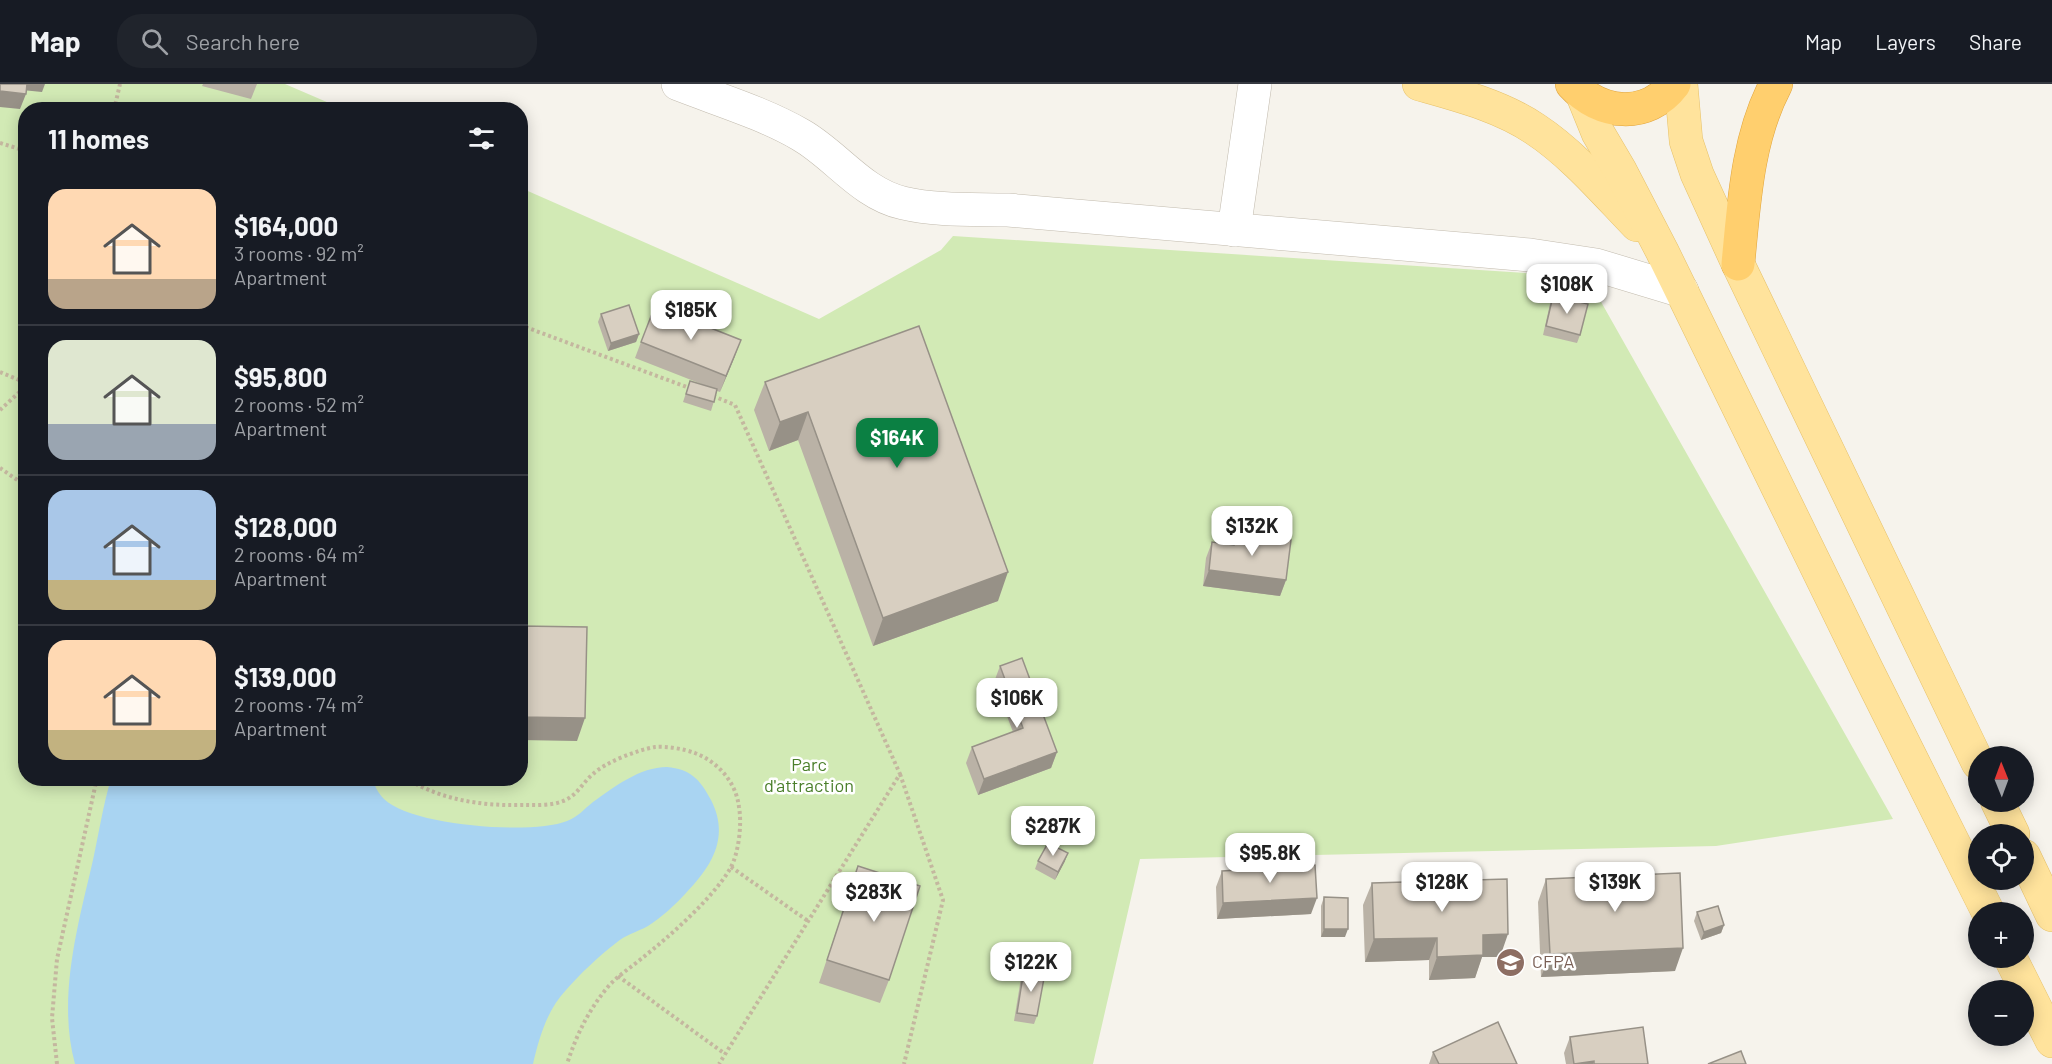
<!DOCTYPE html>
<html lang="en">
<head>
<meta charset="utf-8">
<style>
  :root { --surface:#171b24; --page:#20242c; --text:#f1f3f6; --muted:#9ea1a6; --line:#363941; --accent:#0b8043 }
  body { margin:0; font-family:Barlow,sans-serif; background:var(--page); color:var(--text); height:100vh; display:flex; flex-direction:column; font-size:22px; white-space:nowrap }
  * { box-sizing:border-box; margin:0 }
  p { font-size:20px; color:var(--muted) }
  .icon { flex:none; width:33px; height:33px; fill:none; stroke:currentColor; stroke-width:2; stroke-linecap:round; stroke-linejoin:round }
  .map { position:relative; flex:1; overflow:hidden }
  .sheet { position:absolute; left:18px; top:18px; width:510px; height:684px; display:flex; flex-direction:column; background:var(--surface); border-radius:24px; box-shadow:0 3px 15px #0003 }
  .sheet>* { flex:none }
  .needle { width:39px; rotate:359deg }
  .controls { position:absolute; left:1968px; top:662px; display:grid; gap:12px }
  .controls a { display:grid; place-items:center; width:66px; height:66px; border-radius:50%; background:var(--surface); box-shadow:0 3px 15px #0003; font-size:30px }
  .price { position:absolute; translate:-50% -51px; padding:0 14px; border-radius:12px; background:#fff; color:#222; font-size:20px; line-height:39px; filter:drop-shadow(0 2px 3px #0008) }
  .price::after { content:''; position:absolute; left:50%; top:36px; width:18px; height:14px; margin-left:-9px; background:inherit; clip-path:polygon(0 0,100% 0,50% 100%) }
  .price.active { background:var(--accent); color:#fff }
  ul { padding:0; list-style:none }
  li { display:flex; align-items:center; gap:18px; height:150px; padding:0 30px }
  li+li { border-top:2px solid var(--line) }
  li span { display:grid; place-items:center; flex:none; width:168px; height:120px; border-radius:18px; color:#555 }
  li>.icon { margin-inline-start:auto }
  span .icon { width:72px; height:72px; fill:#fffc; stroke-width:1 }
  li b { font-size:26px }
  h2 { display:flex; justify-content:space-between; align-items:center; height:72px; padding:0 30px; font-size:26px }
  header { display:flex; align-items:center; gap:36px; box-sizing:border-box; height:84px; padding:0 30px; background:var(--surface); border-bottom:2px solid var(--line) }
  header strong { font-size:28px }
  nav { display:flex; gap:33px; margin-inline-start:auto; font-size:21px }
  .search { width:420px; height:54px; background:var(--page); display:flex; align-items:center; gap:15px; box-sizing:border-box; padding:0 21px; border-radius:24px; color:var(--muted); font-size:22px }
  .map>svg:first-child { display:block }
  .green { fill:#d2eab5 }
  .water { fill:#a9d4f2 }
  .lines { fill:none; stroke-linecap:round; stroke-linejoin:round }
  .minor-casing { stroke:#c2bbae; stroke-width:34 }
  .major-casing { stroke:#e6c16a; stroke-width:34 }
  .highway-casing { stroke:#e0a43c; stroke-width:34 }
  .path { stroke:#c4b79f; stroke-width:4; stroke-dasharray:3 3; stroke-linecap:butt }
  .minor { stroke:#fff; stroke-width:33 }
  .major { stroke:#ffe39c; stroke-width:33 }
  .highway { stroke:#ffcf6e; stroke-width:33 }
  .wall { fill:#bab2a6 }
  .shaded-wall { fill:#979187 }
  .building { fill:#d8cfc1; stroke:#979187; stroke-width:1.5 }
  .labels { text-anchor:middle; stroke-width:5; stroke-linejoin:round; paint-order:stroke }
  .park-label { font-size:18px; fill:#4a7f2a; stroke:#fff }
  .education-label { font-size:18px; fill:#785e54; stroke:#fff; text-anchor:start }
</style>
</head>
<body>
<header>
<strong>Map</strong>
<div class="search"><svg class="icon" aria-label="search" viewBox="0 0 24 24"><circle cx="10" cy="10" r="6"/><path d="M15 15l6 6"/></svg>Search here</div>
<nav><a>Map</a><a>Layers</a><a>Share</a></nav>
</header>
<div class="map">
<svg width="2052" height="980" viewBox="0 0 2052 980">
  <rect width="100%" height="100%" fill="#f6f3ec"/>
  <!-- green -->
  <polygon class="green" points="0,0 285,0 343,25 26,26 26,694 520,694 521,104 819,235 941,166 953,152 1587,193 1893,735 1716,762 1140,775 1093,980 0,980"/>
  <!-- water -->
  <path class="water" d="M667,683C690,685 700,695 711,716C730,753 712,782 686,809C675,821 662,833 648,842C637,848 625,851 616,859C598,873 581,889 566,906C547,926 539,954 533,980H75C57,914 78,841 93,776C99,749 103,721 111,695H372C375,702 378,709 384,715C411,742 532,751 567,737C578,733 584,725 593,718C614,703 640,683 667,683Z"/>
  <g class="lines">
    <defs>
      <g id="minor">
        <path d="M678,0C719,16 763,29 801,51C836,71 862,110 903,119C937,127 974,125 1008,126L1530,171L1596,181L1682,207"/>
        <polyline points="1234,146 1255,0"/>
      </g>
      <g id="major">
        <path d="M1419,0C1458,11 1501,22 1535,45C1573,70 1605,108 1637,141"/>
        <polyline points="1681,0 1686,57 1697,90 1738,180 1978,679"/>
        <polyline points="1583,12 1598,49 1621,88 1662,167 1867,586 1988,828"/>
        <polyline points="1997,717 2013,750"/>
        <polyline points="2024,772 2052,831"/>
        <polyline points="2010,873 2052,957"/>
      </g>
      <g id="highway">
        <path d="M1572,0C1600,31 1647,36 1674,0"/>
        <path d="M1738,180C1744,119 1747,55 1776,0"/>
      </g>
    </defs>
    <!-- minor casing -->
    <use href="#minor" class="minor-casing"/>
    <!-- major casing -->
    <use href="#major" class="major-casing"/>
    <!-- highway casing -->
    <use href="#highway" class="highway-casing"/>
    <!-- path -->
    <g class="path">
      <polyline points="114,26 120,0"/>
      <polyline points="0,59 26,67"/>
      <polyline points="520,241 692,305"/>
      <polyline points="0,288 26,299"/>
      <polyline points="713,312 735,321 900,690 719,980"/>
      <polyline points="0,326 26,302"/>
      <polyline points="0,384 26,402"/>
      <polyline points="900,690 943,816 904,980"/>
      <path d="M405,694C442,716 480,722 523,721C536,721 551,722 563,717C577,712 583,698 593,690C606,678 637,666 655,663C667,662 684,665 695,669C718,678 736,698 739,723C742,740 739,769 730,785C711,816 670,852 641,875C629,885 617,892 607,904C588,927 576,952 567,980"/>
      <polyline points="731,783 808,837"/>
      <polyline points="618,892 725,970"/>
      <polyline points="57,980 52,934 57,875 97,694"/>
    </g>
    <!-- minor -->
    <use href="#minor" class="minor"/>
    <!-- major -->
    <use href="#major" class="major"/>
    <!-- highway -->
    <use href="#highway" class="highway"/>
  </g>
  <!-- wall -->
  <g class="wall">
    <polygon points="203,0 257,0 251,15 202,2"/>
    <polygon points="1553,212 1580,251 1577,259 1543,251 1550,220"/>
    <polygon points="601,230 639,250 636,258 608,267 598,238"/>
    <polygon points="919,242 998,517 873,562 798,356 769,367 754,326 765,298"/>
    <polygon points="641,258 735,272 720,308 717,307 711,327 683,318 690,297 704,301 635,274"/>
    <polygon points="1236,450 1286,496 1280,512 1203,502 1206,474 1212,458 1232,461"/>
    <polygon points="1000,582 1057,668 1051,684 978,711 966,679 972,663 1013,648 994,598"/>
    <polygon points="1038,777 1065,777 1055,796 1035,785"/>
    <polygon points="858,782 889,896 880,919 819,899"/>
    <polygon points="1222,787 1311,830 1217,835 1216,803"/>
    <polygon points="1546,795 1675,887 1541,893 1538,818"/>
    <polygon points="1372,799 1500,873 1482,873 1475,894 1429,896 1429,876 1365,878 1363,821"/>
    <polygon points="1324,813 1345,853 1321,853 1321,822"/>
    <polygon points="1697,828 1724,841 1721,849 1701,856 1694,837"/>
    <polygon points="1024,886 1037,932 1034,940 1014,937 1021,894"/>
    <polygon points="1570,953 1648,980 1566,980 1564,969"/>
    <polygon points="1433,968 1517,980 1429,980"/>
  </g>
  <!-- shaded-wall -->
  <g class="shaded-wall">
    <polygon points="25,0 45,0 42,8 22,6"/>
    <polygon points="0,7 26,10 20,25 0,23"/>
    <polygon points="639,250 636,258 608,267 611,259"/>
    <polygon points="741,256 735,272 720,308 726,292"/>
    <polygon points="808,328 798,356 769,367 780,338"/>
    <polygon points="1209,486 1286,496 1280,512 1203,502"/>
    <polygon points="1008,488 998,517 873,562 883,534"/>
    <polygon points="520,633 585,634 577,657 520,656"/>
    <polygon points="1057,668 1051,684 978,711 984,695"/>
    <polygon points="1068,769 1065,777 1055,796 1058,788"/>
    <polygon points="1317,814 1311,830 1217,835 1223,819"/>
    <polygon points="1724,841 1721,849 1701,856 1704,848"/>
    <polygon points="1324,845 1348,845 1345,853 1321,853"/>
    <polygon points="1508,850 1500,873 1482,873 1475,894 1429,896 1437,873 1483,851"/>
    <polygon points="1437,854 1429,876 1365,878 1374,855"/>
    <polygon points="1683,864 1675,887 1541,893 1550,870"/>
    <polygon points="1594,977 1593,980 1574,980"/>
  </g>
  <!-- building -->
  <g class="building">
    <polygon points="0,0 27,0 26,10 0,7"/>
    <polygon points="1553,212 1588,220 1580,251 1546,242"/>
    <polygon points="629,221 639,250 611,259 601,230"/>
    <polygon points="655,222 741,256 726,292 641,258"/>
    <polygon points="919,242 1008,488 883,534 808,328 780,338 765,298"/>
    <polygon points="690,297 717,305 714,318 686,310"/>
    <polygon points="1236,450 1291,456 1286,496 1209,486 1212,458 1234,461"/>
    <polygon points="520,542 587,543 585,634 520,633"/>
    <polygon points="1022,574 1057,668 984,695 972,663 1023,644 1000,582"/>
    <polygon points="1048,759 1068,769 1058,788 1038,777"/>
    <polygon points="1315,781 1317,814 1223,819 1222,787"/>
    <polygon points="858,782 920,802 889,896 827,876"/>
    <polygon points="1680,789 1683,864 1550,870 1546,795"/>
    <polygon points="1507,795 1508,850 1483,851 1483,871 1437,873 1437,854 1374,855 1372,799"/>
    <polygon points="1324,813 1348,814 1348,845 1324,845"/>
    <polygon points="1718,822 1724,841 1704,848 1697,828"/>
    <polygon points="1024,886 1045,889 1037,932 1017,929"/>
    <polygon points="1498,938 1517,980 1439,980 1433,968"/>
    <polygon points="1643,943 1648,980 1594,980 1594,977 1574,980 1570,953"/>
    <polygon points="1741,967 1746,980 1708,980"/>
  </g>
  <!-- icons -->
  <defs>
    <symbol id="university-disc" viewBox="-11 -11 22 22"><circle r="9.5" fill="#8d6e63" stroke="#fff"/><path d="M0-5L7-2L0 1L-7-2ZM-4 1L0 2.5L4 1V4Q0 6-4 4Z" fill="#fff"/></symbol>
  </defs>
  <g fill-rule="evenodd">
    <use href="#university-disc" x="1494" y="862" width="33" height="33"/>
  </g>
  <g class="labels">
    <!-- park labels -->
    <g class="park-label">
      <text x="809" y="687">Parc<tspan x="809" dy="21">d'attraction</tspan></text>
    </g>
    <!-- education labels -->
    <g class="education-label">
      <text x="1532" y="884">CFPA</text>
    </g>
  </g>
</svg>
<div class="controls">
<a><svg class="needle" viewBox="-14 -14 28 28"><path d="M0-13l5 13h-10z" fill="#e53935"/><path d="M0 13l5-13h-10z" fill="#9ea1a6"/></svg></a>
<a><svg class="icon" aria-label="locate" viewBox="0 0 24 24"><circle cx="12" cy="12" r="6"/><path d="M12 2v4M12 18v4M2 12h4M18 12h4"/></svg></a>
<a>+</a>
<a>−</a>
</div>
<b class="price" style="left:1567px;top:231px">$108K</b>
<b class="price" style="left:691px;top:257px">$185K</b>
<b class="price active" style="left:897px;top:385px">$164K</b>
<b class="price" style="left:1252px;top:473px">$132K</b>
<b class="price" style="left:1017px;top:645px">$106K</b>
<b class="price" style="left:1053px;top:773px">$287K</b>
<b class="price" style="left:1270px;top:800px">$95.8K</b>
<b class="price" style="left:1442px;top:829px">$128K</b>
<b class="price" style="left:1615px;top:829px">$139K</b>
<b class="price" style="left:874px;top:839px">$283K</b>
<b class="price" style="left:1031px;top:909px">$122K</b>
<section class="sheet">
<h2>11 homes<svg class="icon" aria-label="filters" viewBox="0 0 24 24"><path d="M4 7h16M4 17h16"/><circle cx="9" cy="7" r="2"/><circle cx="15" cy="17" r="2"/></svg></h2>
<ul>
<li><span style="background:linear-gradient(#ffd9b3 75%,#b9a48a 0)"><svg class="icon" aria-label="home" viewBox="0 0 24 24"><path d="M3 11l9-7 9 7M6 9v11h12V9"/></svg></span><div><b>$164,000</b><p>3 rooms · 92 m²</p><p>Apartment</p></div></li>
<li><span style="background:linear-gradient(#dfe7d0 70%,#9aa5b1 0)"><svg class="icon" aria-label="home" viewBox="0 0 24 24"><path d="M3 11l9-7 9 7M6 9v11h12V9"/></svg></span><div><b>$95,800</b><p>2 rooms · 52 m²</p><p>Apartment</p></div></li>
<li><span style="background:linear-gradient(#a9c7e8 75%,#c2b280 0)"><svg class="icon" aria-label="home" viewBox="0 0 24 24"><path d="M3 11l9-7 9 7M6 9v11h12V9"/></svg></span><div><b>$128,000</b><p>2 rooms · 64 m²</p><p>Apartment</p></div></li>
<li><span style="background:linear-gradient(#ffd9b3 75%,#c2b280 0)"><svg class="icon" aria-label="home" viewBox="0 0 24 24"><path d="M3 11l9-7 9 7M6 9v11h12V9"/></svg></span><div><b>$139,000</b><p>2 rooms · 74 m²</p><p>Apartment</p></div></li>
</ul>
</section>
</div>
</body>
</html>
